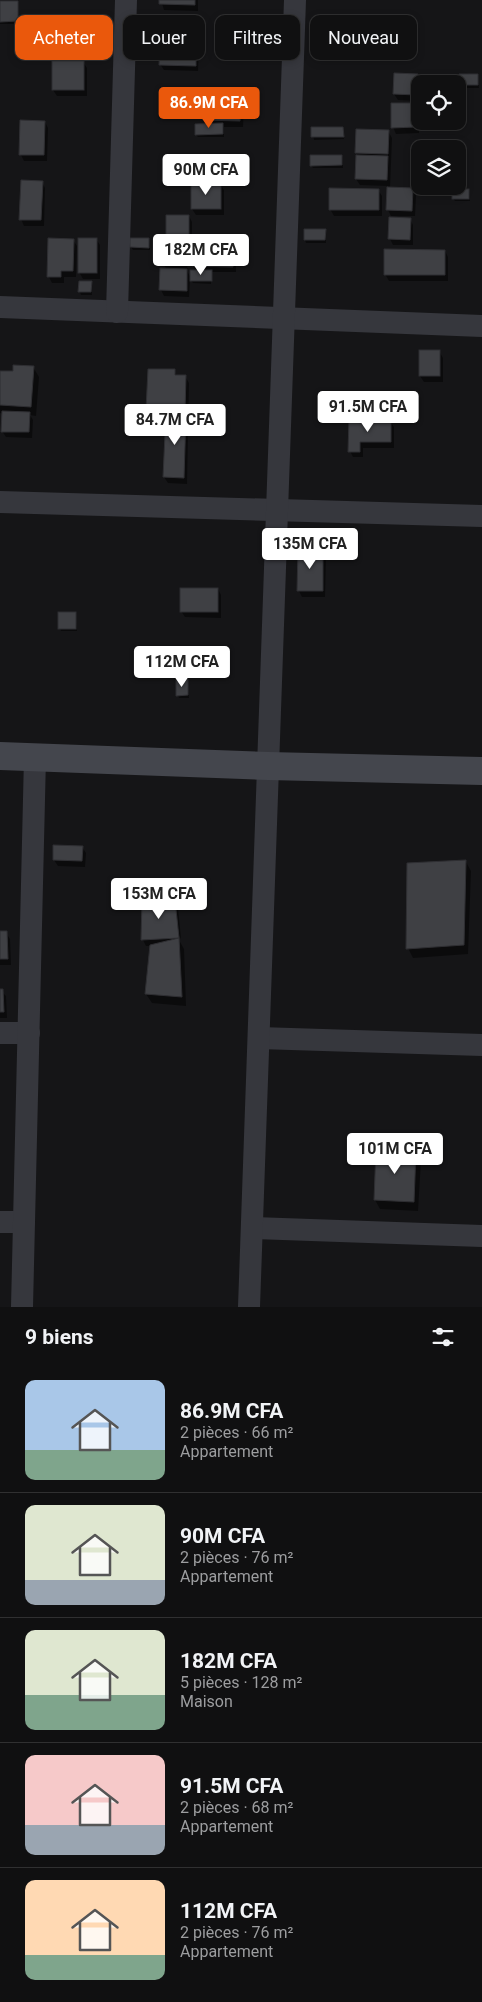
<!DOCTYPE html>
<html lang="fr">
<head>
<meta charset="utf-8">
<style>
  :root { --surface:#101011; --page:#1e1e1f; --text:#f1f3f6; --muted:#9c9d9f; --line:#303031; --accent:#ea580c }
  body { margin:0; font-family:Roboto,sans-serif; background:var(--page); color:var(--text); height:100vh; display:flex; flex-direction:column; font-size:19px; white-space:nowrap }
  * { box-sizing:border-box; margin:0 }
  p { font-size:16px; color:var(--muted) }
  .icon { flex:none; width:28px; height:28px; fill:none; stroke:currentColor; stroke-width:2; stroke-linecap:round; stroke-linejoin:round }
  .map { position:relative; height:1307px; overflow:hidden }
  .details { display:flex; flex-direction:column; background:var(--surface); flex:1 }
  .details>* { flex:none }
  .top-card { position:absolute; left:15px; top:15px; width:452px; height:45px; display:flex; gap:10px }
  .controls { position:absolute; left:411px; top:75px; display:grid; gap:10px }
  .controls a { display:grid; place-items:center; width:55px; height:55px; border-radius:10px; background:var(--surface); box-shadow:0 2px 8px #0003,0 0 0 1px var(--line); font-size:25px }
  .price { position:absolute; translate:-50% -42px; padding:0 11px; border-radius:5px; background:#fff; color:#222; font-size:16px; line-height:32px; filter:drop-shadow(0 1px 2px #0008) }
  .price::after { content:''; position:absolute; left:50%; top:30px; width:15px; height:11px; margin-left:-8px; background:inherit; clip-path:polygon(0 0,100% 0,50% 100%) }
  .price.current { background:var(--accent); color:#fff }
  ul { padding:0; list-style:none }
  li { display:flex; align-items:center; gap:15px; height:125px; padding:0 25px }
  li+li { border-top:1px solid var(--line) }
  li span { display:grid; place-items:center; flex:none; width:140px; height:100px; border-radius:10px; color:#555 }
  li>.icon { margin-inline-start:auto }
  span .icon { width:60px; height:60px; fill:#fffc; stroke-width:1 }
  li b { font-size:21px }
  h2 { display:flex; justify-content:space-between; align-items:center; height:60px; padding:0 25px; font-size:21px }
  .chip { padding:0 18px; border-radius:10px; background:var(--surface); box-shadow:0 2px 8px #0003,0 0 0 1px var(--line); font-size:18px; line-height:45px }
  .chip.current { background:var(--accent); color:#fff }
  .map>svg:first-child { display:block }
  .shadow { fill:#0007; fill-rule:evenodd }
  .building { fill:#3f4044; stroke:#2f2f33 }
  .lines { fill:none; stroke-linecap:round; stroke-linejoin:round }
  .minor { stroke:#36373d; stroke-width:22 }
  .secondary { stroke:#44464d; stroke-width:28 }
</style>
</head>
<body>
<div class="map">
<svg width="482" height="1307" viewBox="0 0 482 1307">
  <rect width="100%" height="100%" fill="#151517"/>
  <!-- shadow -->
  <g class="shadow">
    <polygon points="161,0 198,0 198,11 164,10"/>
    <polygon points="17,2 19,24 0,24 0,3"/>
    <polygon points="196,40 199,46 198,71 164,70 160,64"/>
    <polygon points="83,62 87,68 87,96 57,96 53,90"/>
    <polygon points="417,75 420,81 420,101 398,100 394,94"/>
    <polygon points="477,76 479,88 462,88 461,85"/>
    <polygon points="204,98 240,99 244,105 243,127 224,127 224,137 198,137 196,135 207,125 204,120"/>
    <polygon points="415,104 419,110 419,133 396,134 393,127"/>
    <polygon points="45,122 48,128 47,161 24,161 21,155"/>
    <polygon points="312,128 343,128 344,139 314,140"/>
    <polygon points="388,131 392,138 390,188 413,189 416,195 415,216 391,216 388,210 388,186 360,185 356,179 358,156 356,153"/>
    <polygon points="342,156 343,168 313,168 311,165"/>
    <polygon points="42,182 45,188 44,226 24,226 21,219"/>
    <polygon points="220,184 224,190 224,215 196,215 192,209"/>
    <polygon points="378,190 382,196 382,216 334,216 330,209"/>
    <polygon points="469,191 470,201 455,201 453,198"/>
    <path d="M167,216H189L192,222V242H224L228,249V255H232L236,261V272H211V284L193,283L190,279L189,297L164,296L161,290L167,270L164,265L171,244L167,237ZM185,243H193V266L196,271L191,278L187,271L189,251Z"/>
    <polygon points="410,219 413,225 413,245 393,245 390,239"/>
    <polygon points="325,231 326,243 306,243 305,240"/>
    <polygon points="96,239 100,245 100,279 83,279 79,272"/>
    <polygon points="73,240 77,246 76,277 64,277 64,283 52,283 49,277"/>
    <polygon points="149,240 150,250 133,250 131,247"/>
    <polygon points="445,251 448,257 448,281 389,281 385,274"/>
    <polygon points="91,282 92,295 81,295 80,292"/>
    <polygon points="420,351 439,351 443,358 443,382 424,382 420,376"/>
    <polygon points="33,367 39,377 36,416 30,415 33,420 32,438 6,437 2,431 3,414 0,413 0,372 14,373"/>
    <polygon points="174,371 177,376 185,376 189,383 187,484 168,483 164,477 167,417 151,416 148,410"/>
    <polygon points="350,421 390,421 394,427 394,448 363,448 363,457 353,457 350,451"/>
    <polygon points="322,550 326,556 325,597 302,597 299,591"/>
    <polygon points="218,589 221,595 221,618 185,617 181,611"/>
    <polygon points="75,613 77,631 61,631 60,628"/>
    <polygon points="187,681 189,698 179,698 178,695"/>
    <polygon points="55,846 82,847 86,853 85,867 58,866 54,860"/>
    <polygon points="466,862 471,871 468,954 413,958 408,948"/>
    <polygon points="174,901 178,907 181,939 177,932 175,933 184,949 186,1006 152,1003 146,994 151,946 146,946 143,940"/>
    <polygon points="0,932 6,933 10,939 11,965 0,965"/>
    <polygon points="0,990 6,996 7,1018 0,1018"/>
    <polygon points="415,1151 421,1160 418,1211 380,1209 375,1200"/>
  </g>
  <!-- building -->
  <g class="building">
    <polygon points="159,0 195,0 195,5 159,4"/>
    <polygon points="0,1 18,1 18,21 0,22"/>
    <polygon points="160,38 196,39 196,66 159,65"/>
    <rect x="52" y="61" width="32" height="29"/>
    <polygon points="394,73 418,74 417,95 393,94"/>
    <polygon points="459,74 478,74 478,85 460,85"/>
    <polygon points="203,97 241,98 240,121 203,120"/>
    <polygon points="391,103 416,103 416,127 391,128"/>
    <polygon points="20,120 45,121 44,155 19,155"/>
    <polygon points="223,123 223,134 195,135 195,124"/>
    <polygon points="311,127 343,127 344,137 311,137"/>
    <polygon points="356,129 389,130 388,154 355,153"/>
    <polygon points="310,155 342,155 342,165 310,166"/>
    <polygon points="356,155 388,156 387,180 355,179"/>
    <polygon points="21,180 43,181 41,220 19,220"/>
    <rect x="191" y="183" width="30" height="26"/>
    <polygon points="387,187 413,188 412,211 386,210"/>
    <polygon points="329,188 379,189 379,210 329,210"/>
    <rect x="452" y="189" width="17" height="10"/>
    <polygon points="166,215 189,215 189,238 166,237"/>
    <polygon points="389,217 411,218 410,240 388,239"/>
    <polygon points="304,229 326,229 325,240 304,240"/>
    <polygon points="48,238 74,239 73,271 61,271 61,277 47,277"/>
    <rect x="78" y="238" width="19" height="35"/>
    <polygon points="130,238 149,238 149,248 130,247"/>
    <polygon points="192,241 225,241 225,254 233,254 233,267 192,266"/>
    <polygon points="164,243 186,243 186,265 163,265"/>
    <polygon points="384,249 445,250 445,275 384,275"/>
    <polygon points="160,268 187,269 187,291 159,290"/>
    <rect x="190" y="270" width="22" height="11"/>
    <polygon points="79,281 92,281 91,292 78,292"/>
    <rect x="419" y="350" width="21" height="26"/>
    <polygon points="13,365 34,366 31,407 0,405 0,371 13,371"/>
    <polygon points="148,369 175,369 175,375 186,375 185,411 146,410"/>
    <polygon points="2,411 30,412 29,432 1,432"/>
    <polygon points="166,413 186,413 184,478 163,477"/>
    <polygon points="349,419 391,420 391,442 360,442 360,452 348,452"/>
    <polygon points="323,548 323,591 297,591 298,549"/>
    <rect x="180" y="588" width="38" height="24"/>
    <rect x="58" y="612" width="18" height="17"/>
    <polygon points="188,679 188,695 176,696 176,680"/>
    <polygon points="53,845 83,846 82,861 53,860"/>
    <polygon points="466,860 464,945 406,949 407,863"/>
    <polygon points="142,900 175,900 179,938 141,940"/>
    <polygon points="0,931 7,931 8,959 0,959"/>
    <polygon points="179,938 182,997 145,994 150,945"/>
    <polygon points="0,989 3,989 4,1012 0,1012"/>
    <polygon points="376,1149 416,1150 414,1202 374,1200"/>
  </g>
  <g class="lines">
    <!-- minor -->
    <g class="minor">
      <polyline points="0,307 482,326"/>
      <polyline points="117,312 126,0"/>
      <polyline points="0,502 482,516"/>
      <polyline points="0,1033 29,1033"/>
      <polyline points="259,1038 482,1045"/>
      <polyline points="0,1222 24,1222"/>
      <polyline points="252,1228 482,1236"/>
      <polyline points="22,1307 35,757"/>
      <polyline points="249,1307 295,0"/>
    </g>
    <!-- secondary -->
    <polyline class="secondary" points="0,756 268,766 482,771"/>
  </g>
</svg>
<div class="controls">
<a><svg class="icon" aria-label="locate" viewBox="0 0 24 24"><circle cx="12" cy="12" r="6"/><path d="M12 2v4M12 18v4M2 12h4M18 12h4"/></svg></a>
<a><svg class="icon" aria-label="layers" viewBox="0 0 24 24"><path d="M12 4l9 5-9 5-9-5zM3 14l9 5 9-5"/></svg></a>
</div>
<b class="price current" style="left:209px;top:129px">86.9M CFA</b>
<b class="price" style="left:206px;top:196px">90M CFA</b>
<b class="price" style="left:201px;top:276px">182M CFA</b>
<b class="price" style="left:368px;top:433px">91.5M CFA</b>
<b class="price" style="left:175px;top:446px">84.7M CFA</b>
<b class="price" style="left:310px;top:570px">135M CFA</b>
<b class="price" style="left:182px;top:688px">112M CFA</b>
<b class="price" style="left:159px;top:920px">153M CFA</b>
<b class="price" style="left:395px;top:1175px">101M CFA</b>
<div class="top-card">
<a class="chip current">Acheter</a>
<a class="chip">Louer</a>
<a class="chip">Filtres</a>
<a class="chip">Nouveau</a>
</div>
</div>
<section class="details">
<h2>9 biens<svg class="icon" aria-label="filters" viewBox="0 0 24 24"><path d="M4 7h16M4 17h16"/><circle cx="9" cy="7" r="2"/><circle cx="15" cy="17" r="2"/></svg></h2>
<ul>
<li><span style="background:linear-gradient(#a9c7e8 70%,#7fa58c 0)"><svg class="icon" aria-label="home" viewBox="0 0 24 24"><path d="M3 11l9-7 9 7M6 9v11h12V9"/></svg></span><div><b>86.9M CFA</b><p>2 pièces · 66 m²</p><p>Appartement</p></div></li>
<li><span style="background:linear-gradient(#dfe7d0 75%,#9aa5b1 0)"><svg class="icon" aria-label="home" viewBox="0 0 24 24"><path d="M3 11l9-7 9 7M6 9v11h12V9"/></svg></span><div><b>90M CFA</b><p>2 pièces · 76 m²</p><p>Appartement</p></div></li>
<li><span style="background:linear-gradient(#dfe7d0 65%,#7fa58c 0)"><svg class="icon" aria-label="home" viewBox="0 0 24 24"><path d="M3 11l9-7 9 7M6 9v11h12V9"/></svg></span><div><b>182M CFA</b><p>5 pièces · 128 m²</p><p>Maison</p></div></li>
<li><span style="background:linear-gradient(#f6c9c9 70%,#9aa5b1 0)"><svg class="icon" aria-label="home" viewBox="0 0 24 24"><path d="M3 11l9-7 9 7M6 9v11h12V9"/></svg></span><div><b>91.5M CFA</b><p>2 pièces · 68 m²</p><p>Appartement</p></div></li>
<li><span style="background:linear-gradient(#ffd9b3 75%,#7fa58c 0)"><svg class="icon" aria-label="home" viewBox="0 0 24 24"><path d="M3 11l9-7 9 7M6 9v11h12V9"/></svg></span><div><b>112M CFA</b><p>2 pièces · 76 m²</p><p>Appartement</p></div></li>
</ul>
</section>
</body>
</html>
